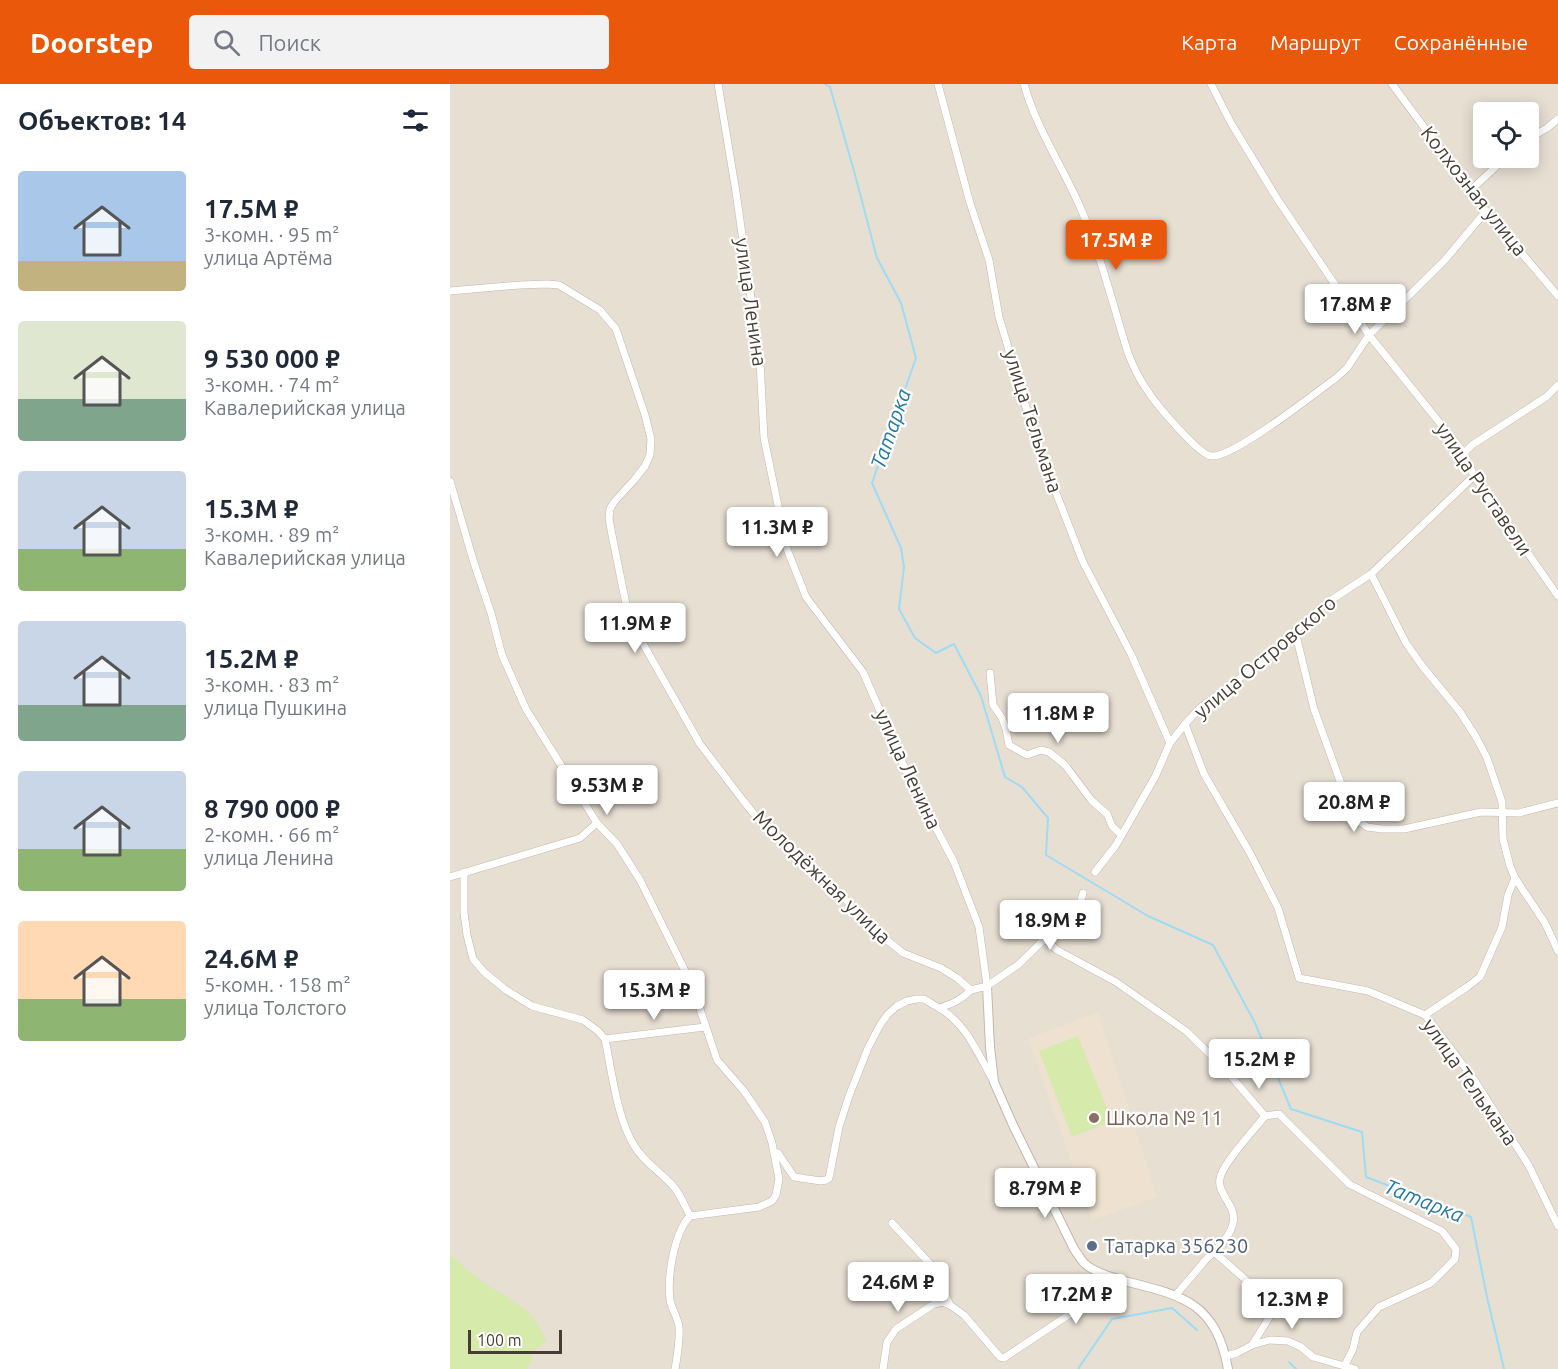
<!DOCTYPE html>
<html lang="ru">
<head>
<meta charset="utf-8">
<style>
  :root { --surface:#fff; --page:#f2f2f3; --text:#1f2937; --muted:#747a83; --accent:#ea580c }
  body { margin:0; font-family:Ubuntu,sans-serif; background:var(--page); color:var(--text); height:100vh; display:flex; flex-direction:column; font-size:22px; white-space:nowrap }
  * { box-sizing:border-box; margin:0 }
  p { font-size:20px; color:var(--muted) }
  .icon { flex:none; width:33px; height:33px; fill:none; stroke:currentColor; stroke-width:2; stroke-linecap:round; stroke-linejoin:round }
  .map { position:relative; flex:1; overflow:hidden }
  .panel { display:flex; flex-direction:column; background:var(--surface); width:450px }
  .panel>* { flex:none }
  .buttons { position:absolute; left:1023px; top:18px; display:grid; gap:12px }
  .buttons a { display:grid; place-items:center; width:66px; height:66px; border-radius:6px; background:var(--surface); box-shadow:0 3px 15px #0003; font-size:30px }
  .scale { position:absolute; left:18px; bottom:15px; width:94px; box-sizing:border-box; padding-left:6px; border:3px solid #473d35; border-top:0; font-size:16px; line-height:21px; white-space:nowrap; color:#473d35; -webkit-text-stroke:4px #fff; paint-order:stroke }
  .price { position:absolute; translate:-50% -51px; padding:0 14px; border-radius:6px; background:#fff; color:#222; font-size:20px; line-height:39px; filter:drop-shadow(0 2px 3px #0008) }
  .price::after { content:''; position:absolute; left:50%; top:36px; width:18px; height:14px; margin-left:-9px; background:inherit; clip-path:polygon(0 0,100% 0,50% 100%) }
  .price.current { background:var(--accent); color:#fff }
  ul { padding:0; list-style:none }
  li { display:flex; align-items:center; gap:18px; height:150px; padding:0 18px }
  li span { display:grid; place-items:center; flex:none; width:168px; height:120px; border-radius:6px; color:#555 }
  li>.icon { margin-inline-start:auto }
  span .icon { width:72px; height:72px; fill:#fffc; stroke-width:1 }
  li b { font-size:26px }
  h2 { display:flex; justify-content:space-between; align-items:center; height:72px; padding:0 18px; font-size:26px }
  header { display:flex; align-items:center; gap:36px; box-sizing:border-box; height:84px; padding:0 30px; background:var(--accent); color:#fff }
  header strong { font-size:28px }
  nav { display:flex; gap:33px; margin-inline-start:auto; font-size:21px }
  .search { width:420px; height:54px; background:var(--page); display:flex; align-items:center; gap:15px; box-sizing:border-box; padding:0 21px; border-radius:6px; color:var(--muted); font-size:22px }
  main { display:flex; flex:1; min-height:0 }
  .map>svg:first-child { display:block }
  .residential { fill:#e8dfd3; fill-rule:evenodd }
  .education { fill:#eee1cf }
  .green { fill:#d6eaac }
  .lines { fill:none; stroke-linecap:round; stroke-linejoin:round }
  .stream { stroke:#9edbf4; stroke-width:2 }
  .minor-casing { stroke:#c3b7ab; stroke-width:8 }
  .tertiary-casing { stroke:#c3b7ab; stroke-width:10 }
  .minor { stroke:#fff; stroke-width:7 }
  .tertiary { stroke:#fff; stroke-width:8 }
  .education-dot { fill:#8d6e63; stroke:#fff; stroke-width:2 }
  .service-dot { fill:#5c6f8a; stroke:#fff; stroke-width:2 }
  .labels { text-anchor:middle; stroke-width:4.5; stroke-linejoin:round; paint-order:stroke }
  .street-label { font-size:20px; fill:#473d35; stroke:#fff }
  .education-label { font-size:20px; fill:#785e54; stroke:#fff; text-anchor:start }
  .service-label { font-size:20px; fill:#4e5e75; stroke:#fff; text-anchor:start }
  .water-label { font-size:21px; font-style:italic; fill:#257a9f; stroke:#fff }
</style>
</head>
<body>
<header>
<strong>Doorstep</strong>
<div class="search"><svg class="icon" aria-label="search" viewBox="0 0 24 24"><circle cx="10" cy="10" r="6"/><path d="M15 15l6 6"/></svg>Поиск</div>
<nav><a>Карта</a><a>Маршрут</a><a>Сохранённые</a></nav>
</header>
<main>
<section class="panel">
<h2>Объектов: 14<svg class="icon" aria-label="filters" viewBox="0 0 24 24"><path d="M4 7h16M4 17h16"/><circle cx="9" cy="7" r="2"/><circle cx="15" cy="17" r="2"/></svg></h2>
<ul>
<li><span style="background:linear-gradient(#a9c7e8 75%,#c2b280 0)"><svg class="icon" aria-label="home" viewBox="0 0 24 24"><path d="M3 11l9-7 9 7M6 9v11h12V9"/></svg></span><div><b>17.5M ₽</b><p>3-комн. · 95 m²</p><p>улица Артёма</p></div></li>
<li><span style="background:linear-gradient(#dfe7d0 65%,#7fa58c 0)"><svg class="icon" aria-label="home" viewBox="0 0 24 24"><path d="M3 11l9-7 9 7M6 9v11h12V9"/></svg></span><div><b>9 530 000 ₽</b><p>3-комн. · 74 m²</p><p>Кавалерийская улица</p></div></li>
<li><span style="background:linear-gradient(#c9d6e8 65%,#8fb573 0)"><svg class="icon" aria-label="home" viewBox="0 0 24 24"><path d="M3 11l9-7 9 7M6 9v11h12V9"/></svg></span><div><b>15.3M ₽</b><p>3-комн. · 89 m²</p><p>Кавалерийская улица</p></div></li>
<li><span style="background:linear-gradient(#c9d6e8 70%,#7fa58c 0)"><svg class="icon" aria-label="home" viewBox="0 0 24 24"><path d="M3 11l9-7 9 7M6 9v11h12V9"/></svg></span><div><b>15.2M ₽</b><p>3-комн. · 83 m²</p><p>улица Пушкина</p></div></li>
<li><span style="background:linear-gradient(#c9d6e8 65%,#8fb573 0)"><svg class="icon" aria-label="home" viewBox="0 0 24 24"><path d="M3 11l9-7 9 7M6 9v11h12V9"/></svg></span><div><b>8 790 000 ₽</b><p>2-комн. · 66 m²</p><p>улица Ленина</p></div></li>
<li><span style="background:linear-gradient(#ffd9b3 65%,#8fb573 0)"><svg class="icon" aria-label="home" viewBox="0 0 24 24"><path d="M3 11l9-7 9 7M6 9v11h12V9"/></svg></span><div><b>24.6M ₽</b><p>5-комн. · 158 m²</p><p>улица Толстого</p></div></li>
</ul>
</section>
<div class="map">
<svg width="1108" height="1285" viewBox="0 0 1108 1285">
  <rect width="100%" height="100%" fill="#f4eee5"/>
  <!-- residential -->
  <path class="residential" d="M0,0H1108V1285H0ZM1034,28H1078V74H1034Z"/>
  <!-- education -->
  <polygon class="education" points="648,928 707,1113 642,1136 578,955"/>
  <!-- green -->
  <g class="green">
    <polygon points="628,952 662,1037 622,1053 589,967"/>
    <path d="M0,1170C11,1180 23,1191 36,1200C65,1219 82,1223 96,1257L82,1268L81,1279L76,1285H0Z"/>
  </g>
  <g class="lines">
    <!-- stream -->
    <g class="stream">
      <polyline points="375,0 380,3 404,87 427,174 451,219 466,274 422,399 451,464 454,483 449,525 465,554 486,569 504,560 531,612 555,693 572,703 598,734 596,771 698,832 763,861 805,939 841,1025 912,1048 916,1093 1021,1133 1037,1213 1054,1285"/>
      <polyline points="839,1278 846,1285"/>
      <polyline points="628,1285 662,1235 722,1224 747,1246"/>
    </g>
    <defs>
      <g id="minor">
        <polyline points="268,0 286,108 310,278 314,354 337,465 356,513 413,588 457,689 504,778 529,843 537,902"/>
        <polyline points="488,0 520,119 539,176 549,233 587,360 633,478 681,570 720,659"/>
        <path d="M574,0C586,44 613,83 631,125C651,172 663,221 678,269C683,282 689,295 697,306C705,319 748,370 761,372C782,375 865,309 886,294L897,284L919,251L994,177L1036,127"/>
        <polyline points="761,0 781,39 828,116 919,251 1014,369 1024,392 1108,512"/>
        <polyline points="942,0 1036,127 1108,212"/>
        <polyline points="1078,55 1097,44 1108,35"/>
        <polyline points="1021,106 1055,74"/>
        <polyline points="0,207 70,201 97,200 109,201 150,226 166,245 195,331 201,355 200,371 195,382 185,395 164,418 160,425 159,434 161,446 179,535 250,660 292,715 312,740 354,774 432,852 453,869 491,884 507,894 521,906 537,902 568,881 630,820 633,809"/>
        <polyline points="1014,369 1022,361 1096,313 1108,301"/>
        <path d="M0,397L24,479L41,529L52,571L76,625L147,739L167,760L190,796L242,901L267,976L294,1007L315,1038L322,1059L329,1095L326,1111L322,1117L309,1123L240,1132C224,1149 217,1193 220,1216C222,1226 228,1234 229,1243C230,1253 227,1275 225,1285"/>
        <polyline points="921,490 956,559 973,583 1010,628 1026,653 1037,674 1052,718 1053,755 1060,782 1065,794 1095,839 1108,867"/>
        <polyline points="845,547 864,625 898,719 905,734 917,743 932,745 954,745 1031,728 1069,729 1108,719"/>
        <polyline points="540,589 543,621 552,634 556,645 559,661 577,671 591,666 599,668 615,681 642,717 657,730 662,742 671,751"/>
        <polyline points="735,640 754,690 800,769 828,824 849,894 918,907 975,931 1023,994 1079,1082 1108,1142"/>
        <path d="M14,788V829L17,851L23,875L34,888L56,906L82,922L133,936L148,947L155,955C162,988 167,1035 185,1063C195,1079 212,1089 224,1103C231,1112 235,1122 240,1132"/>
        <polyline points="645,788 666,761 705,693 720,659 735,640 750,624 830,564 845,547 875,520 921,490 1024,392"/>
        <polyline points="0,793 130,754 147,739"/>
        <polyline points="595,855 607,866 666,898 736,947 774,984 815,1032 829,1030 899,1100 992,1147 1006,1165 1005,1175 981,1199 929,1223 907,1248 903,1265 895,1281"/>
        <path d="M489,924C516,939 528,970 543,996"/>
        <polyline points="975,931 1017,903 1030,893 1052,843 1058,811 1065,794"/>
        <polyline points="155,955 255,943"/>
        <path d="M328,1069L344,1093L371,1097L376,1096L379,1094L389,1043L399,1012L418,964L430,941L438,930L447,922L457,917L467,915H474L489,924C502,920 511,916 521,906"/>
        <polyline points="442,1139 482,1182 500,1221 514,1231 550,1273 554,1274 671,1196"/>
        <polyline points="764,1168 820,1217 822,1229 802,1261"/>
        <path d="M726,1211C735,1200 744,1190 753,1179C763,1167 780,1155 783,1139C786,1125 775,1116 771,1105C769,1100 769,1096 771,1091C776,1076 804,1046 815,1032"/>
        <polyline points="776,1272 787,1269 802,1261 820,1256 838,1257 851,1263 863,1273 905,1285"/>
        <polyline points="433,1285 437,1258 446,1245 484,1220 492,1218 500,1221"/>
      </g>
      <path id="tertiary" d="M537,902L540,963L544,998L563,1041L624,1165C627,1169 631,1176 635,1180C646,1189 664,1194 678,1198C735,1212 766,1220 778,1285"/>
    </defs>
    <!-- minor casing -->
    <use href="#minor" class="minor-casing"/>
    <!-- tertiary casing -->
    <use href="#tertiary" class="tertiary-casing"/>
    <!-- minor -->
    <use href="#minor" class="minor"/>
    <!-- tertiary -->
    <use href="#tertiary" class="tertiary"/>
  </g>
  <!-- markers -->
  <circle class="education-dot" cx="644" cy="1034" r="6"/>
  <circle class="service-dot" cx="642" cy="1162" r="6"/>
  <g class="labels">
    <!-- street labels -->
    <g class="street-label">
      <text transform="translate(1024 107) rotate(52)" y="7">Колхозная улица</text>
      <text transform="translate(301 218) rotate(82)" y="7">улица Ленина</text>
      <text transform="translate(583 337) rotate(72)" y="7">улица Тельмана</text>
      <text transform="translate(1034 405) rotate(56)" y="7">улица Руставели</text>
      <text transform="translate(815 573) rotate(-40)" y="7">улица Островского</text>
      <text transform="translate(458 685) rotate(65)" y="7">улица Ленина</text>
      <text transform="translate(372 793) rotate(44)" y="7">Молодёжная улица</text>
      <text transform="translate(1020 998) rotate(55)" y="7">улица Тельмана</text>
    </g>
    <!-- education labels -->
    <g class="education-label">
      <text x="656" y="1041">Школа № 11</text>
    </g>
    <!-- service labels -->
    <g class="service-label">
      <text x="654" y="1169">Татарка 356230</text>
    </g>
    <!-- water labels -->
    <g class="water-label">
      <text transform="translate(441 345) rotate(-71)" y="7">Татарка</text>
      <text transform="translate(974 1117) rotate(22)" y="7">Татарка</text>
    </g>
  </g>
</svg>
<div class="buttons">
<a><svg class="icon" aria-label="locate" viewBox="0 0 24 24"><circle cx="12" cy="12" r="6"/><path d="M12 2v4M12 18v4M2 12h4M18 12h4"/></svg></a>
</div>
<div class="scale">100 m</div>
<b class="price current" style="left:666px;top:187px">17.5M ₽</b>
<b class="price" style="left:905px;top:251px">17.8M ₽</b>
<b class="price" style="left:327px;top:474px">11.3M ₽</b>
<b class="price" style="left:185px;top:570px">11.9M ₽</b>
<b class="price" style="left:608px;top:660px">11.8M ₽</b>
<b class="price" style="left:157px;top:732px">9.53M ₽</b>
<b class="price" style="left:904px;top:749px">20.8M ₽</b>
<b class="price" style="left:600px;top:867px">18.9M ₽</b>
<b class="price" style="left:204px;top:937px">15.3M ₽</b>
<b class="price" style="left:809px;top:1006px">15.2M ₽</b>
<b class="price" style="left:595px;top:1135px">8.79M ₽</b>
<b class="price" style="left:448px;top:1229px">24.6M ₽</b>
<b class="price" style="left:626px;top:1241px">17.2M ₽</b>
<b class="price" style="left:842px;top:1246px">12.3M ₽</b>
</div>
</main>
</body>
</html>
